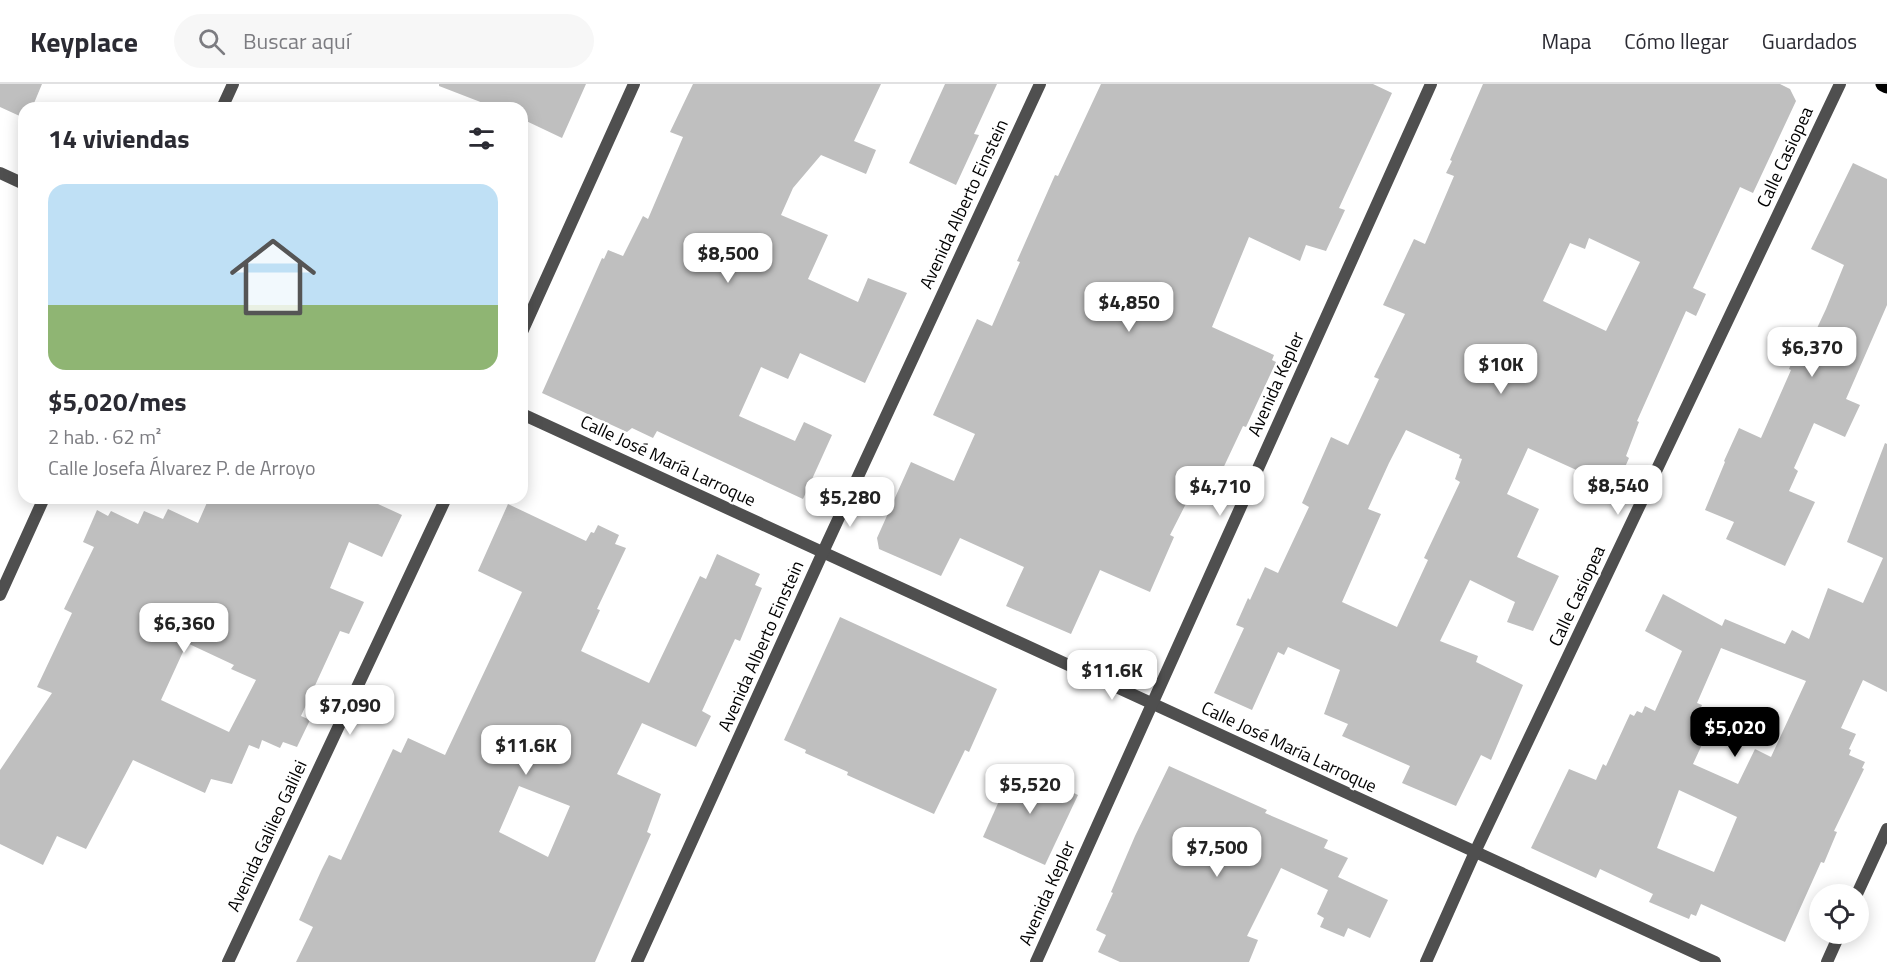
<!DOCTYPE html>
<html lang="es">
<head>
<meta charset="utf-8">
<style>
  :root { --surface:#fff; --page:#f7f7f7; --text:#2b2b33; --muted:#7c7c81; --line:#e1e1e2; --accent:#000 }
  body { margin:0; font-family:"Titillium Web",sans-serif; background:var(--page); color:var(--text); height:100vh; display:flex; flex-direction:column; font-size:22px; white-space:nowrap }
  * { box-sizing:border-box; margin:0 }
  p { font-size:20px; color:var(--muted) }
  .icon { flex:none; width:33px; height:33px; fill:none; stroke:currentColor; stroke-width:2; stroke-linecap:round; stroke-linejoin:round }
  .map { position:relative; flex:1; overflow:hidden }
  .panel { position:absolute; left:18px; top:18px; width:510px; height:402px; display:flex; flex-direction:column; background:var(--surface); border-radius:18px; box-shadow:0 3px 15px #0003 }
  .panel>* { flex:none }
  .fabs { position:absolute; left:1809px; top:800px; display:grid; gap:12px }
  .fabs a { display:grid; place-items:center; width:60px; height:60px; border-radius:50%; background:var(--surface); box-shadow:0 3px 15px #0003; font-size:30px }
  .price { position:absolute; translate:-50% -51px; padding:0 14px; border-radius:12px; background:#fff; color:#222; font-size:20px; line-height:39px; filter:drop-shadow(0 2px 3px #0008) }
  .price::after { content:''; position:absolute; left:50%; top:36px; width:18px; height:14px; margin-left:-9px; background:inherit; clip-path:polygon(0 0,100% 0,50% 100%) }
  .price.on { background:var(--accent); color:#fff }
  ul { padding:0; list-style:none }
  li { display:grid; align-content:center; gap:12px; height:318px; padding:0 30px }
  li+li { border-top:2px solid var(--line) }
  li span { display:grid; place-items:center; height:186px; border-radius:18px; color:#555 }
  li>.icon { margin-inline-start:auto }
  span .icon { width:108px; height:108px; fill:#fffc; stroke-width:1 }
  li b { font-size:26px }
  h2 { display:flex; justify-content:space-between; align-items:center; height:72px; padding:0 30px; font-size:26px }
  header { display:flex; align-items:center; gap:36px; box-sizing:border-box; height:84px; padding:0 30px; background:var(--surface); border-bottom:2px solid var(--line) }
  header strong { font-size:28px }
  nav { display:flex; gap:33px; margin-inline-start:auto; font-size:21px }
  .search { width:420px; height:54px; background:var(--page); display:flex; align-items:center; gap:15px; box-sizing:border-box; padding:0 21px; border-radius:33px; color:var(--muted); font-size:22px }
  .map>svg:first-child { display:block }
  .building { fill:#bfbfbf; fill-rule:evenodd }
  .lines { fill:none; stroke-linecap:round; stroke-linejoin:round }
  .minor { stroke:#4f4f4f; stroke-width:12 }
  .primary { stroke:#000; stroke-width:15 }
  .labels { text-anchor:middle; stroke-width:4.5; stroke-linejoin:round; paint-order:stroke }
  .street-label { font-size:18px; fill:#000; stroke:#fff }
</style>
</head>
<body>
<header>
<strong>Keyplace</strong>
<div class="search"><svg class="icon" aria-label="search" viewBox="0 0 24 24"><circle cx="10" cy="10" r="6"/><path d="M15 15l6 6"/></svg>Buscar aquí</div>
<nav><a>Mapa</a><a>Cómo llegar</a><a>Guardados</a></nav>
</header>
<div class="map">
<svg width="1887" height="878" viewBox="0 0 1887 878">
  <rect width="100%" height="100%" fill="#fff"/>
  <!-- building -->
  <g class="building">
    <polygon points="0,0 42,0 32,24 24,24 24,34 0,23"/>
    <polygon points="439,0 586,0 562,54 522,35 522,24 496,24 439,2"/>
    <polygon points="693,0 881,0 854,57 876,66 866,90 821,71 793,104 781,131 828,151 808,195 858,218 868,194 907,209 865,299 800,269 788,295 761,283 739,332 795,357 804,338 832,351 803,415 657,347 653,354 632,344 627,348 542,309 602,174 604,175 608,166 623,172 643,132 648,135 683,53 670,48"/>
    <polygon points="945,0 997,0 974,50 979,51 956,101 909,79"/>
    <polygon points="1101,0 1373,0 1392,9 1339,124 1345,126 1326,167 1306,161 1300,177 1249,153 1212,243 1274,271 1272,276 1276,278 1246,343 1243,342 1211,410 1195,402 1170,451 1174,453 1150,508 1100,486 1071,550 1006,522 1024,483 960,454 941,492 879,465 877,454 911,378 954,397 975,350 933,331 977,235 992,242 1020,178 1017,177 1055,91 1058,92"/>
    <path d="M1483,0H1780L1790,5L1796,17L1753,109L1740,103L1693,204L1706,210L1696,232L1686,227L1637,337L1639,338L1626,372L1629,374L1616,404L1528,364L1507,410L1539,425L1517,473L1559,492L1533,547L1507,538L1515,518L1470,496L1440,557L1478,572L1476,578L1523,601L1491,676L1481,671L1456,722L1402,699L1410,682L1342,652L1348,640L1324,630L1340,586L1288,563L1284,571L1278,568L1252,626L1214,609L1244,544L1236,541L1248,514L1250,516L1265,483L1278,489L1309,423L1302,419L1331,353L1348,361L1379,295L1374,293L1405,230L1383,221L1414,155L1425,160L1454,92L1446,89L1452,77L1450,76ZM1589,154L1640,178L1606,247L1543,217L1570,159L1585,165ZM1406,346L1460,371L1459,374L1462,375L1455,395L1460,398L1424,474L1428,476L1397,543L1342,518L1381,430L1368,425L1389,379Z"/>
    <polygon points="1853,79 1887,95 1887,221 1846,315 1860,321 1845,353 1814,339 1794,384 1798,387 1789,407 1815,418 1785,482 1726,455 1734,438 1705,426 1725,378 1724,377 1739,344 1761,354 1791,286 1789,285 1803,253 1811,257 1826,225 1844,181 1811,165"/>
    <path d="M1885,359L1887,360V608L1863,596L1841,644L1856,650L1849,665L1851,666L1849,671L1865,678L1862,684L1864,685L1834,747L1837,748L1824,779L1821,778L1785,858L1701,820L1696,832L1691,830L1689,835L1649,818L1653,810L1600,785L1596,794L1531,764L1569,685L1596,696L1603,680L1606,682L1630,630L1634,632L1637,627L1642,629L1645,622L1655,627L1682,567L1645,547L1663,510L1722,542L1725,535L1785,560L1792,546L1809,555L1828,504L1863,519L1883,474L1847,458ZM1721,564L1806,597L1771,673L1755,665L1738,700L1693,680L1712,639L1697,633L1702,621L1697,619ZM1679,706L1737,733L1714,788L1657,764Z"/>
    <path d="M209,414H365L402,431L382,473L349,458L330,504L364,518L349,550L340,547L301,632L310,636L297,663L283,658L280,664L262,656L259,665L249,661L232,700L211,695L205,709L133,676L86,765L57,752L43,781L0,760V686L52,609L37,603L72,529L64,525L94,463L83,458L97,426L108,432L111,427L138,440L144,427L163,435L168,425L198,439ZM187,559L234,581L231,585L256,596L229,648L161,616Z"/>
    <path d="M508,420L586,457L591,448L594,449L598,441L619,451L615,460L626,464L597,525L600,526L581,567L649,599L700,492L706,495L717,470L760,490L755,501L762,504L740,557L735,555L702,627L711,632L696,663L642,639L617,690L661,710L647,748L651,750L595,878H296L313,843L299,836L321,787L329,771L341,776L393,665L401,669L408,654L445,671L522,508L478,487ZM519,702L570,722L548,773L499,748Z"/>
    <polygon points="840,533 997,605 969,668 965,666 934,730 847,691 848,688 805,669 806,666 784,656"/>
    <polygon points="1015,681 1078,711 1045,781 983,753"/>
    <polygon points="1169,682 1267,726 1265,729 1328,756 1324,764 1348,774 1338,793 1388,816 1370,854 1348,844 1344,853 1320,843 1324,834 1317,830 1328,806 1281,784 1247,852 1258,856 1249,878 1120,878 1098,868 1106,851 1096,846 1113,809 1111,808 1135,752"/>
  </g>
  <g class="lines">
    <!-- minor -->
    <g class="minor">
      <polyline points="222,24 233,0"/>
      <polyline points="0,89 24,100"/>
      <polyline points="522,248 634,0"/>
      <polyline points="522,330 1715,878"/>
      <polyline points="0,511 44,414"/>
      <polyline points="1857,810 1887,745"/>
      <polyline points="228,878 446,414"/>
      <polyline points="637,878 823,468 1040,0"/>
      <polyline points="1036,878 1431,0"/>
      <polyline points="1426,878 1475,768 1840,0"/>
      <polyline points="1827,878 1840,849"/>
    </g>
    <!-- primary -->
    <polyline class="primary" points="1883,0 1887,2"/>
  </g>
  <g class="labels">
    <!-- street labels -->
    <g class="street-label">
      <text transform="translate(1785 73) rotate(-65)" y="6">Calle Casiopea</text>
      <text transform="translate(964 120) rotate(-65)" y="6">Avenida Alberto Einstein</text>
      <text transform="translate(1276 300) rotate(-66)" y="6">Avenida Kepler</text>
      <text transform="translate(668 377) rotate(25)" y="6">Calle José María Larroque</text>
      <text transform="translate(1577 512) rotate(-65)" y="6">Calle Casiopea</text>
      <text transform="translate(761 562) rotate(-66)" y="6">Avenida Alberto Einstein</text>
      <text transform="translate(1289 663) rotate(25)" y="6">Calle José María Larroque</text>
      <text transform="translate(267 752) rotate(-65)" y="6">Avenida Galileo Galilei</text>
      <text transform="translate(1047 809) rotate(-66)" y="6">Avenida Kepler</text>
    </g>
  </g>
</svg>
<div class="fabs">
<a><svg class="icon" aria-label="locate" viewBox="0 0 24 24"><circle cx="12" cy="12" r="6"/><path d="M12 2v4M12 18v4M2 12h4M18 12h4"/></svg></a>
</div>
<b class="price" style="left:728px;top:200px">$8,500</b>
<b class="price" style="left:1129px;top:249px">$4,850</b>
<b class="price" style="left:1812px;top:294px">$6,370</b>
<b class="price" style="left:1501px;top:311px">$10K</b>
<b class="price" style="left:1618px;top:432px">$8,540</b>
<b class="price" style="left:1220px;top:433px">$4,710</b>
<b class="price" style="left:850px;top:444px">$5,280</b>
<b class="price" style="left:184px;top:570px">$6,360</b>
<b class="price" style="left:1112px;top:617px">$11.6K</b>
<b class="price" style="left:350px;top:652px">$7,090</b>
<b class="price on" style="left:1735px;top:674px">$5,020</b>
<b class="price" style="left:526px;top:692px">$11.6K</b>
<b class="price" style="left:1030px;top:731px">$5,520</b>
<b class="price" style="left:1217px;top:794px">$7,500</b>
<section class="panel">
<h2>14 viviendas<svg class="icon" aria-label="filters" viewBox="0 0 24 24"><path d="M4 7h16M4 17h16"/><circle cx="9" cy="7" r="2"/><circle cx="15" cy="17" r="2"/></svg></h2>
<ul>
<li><span style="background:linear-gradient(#bfe0f5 65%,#8fb573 0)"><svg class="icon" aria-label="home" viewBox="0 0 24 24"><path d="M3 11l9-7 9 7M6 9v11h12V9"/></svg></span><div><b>$5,020/mes</b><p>2 hab. · 62 m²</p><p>Calle Josefa Álvarez P. de Arroyo</p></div></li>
</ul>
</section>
</div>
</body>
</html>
